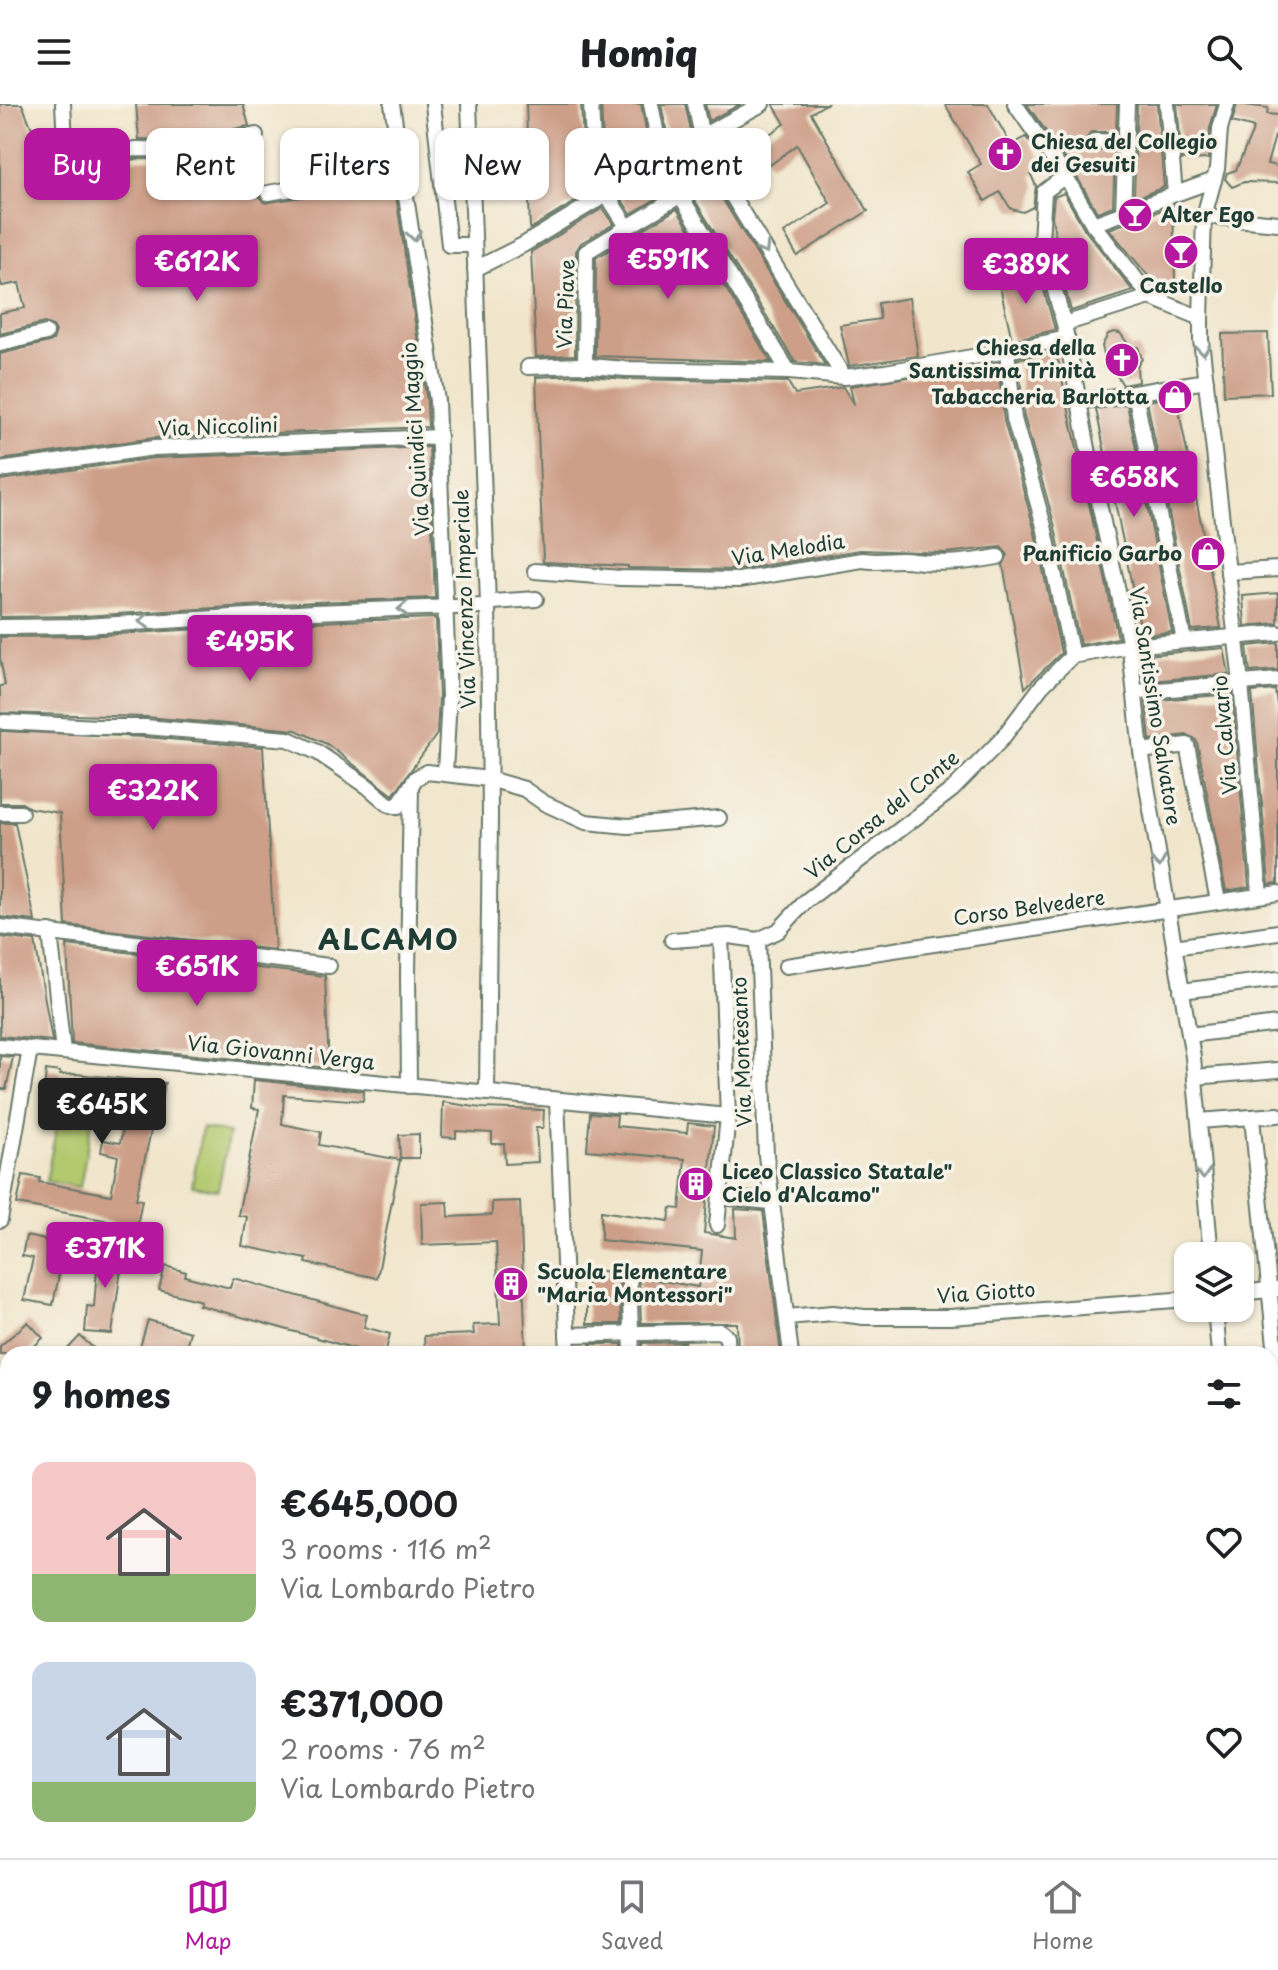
<!DOCTYPE html>
<html lang="en">
<head>
<meta charset="utf-8">
<style>
  :root { --surface:#fff; --page:#f2f2f2; --text:#202124; --muted:#757577; --line:#e0e0e0; --accent:#b5179e }
  body { margin:0; font-family:"Playpen Sans",sans-serif; background:var(--page); color:var(--text); height:100vh; display:flex; flex-direction:column; font-size:30px; white-space:nowrap }
  * { box-sizing:border-box; margin:0 }
  p { font-size:26px; color:var(--muted) }
  .icon { flex:none; width:44px; height:44px; fill:none; stroke:currentColor; stroke-width:2; stroke-linecap:round; stroke-linejoin:round }
  .map { position:relative; flex:1; overflow:hidden }
  .drawer { position:absolute; left:0px; top:1242px; width:1278px; height:512px; display:flex; flex-direction:column; background:var(--surface); border-radius:24px 24px 0 0; box-shadow:0 2px 6px #0004 }
  .drawer>* { flex:none }
  .top-card { position:absolute; left:24px; top:24px; width:800px; height:72px; display:flex; gap:16px }
  .controls { position:absolute; left:1174px; top:1138px; display:grid; gap:16px }
  .controls a { display:grid; place-items:center; width:80px; height:80px; border-radius:16px; background:var(--surface); box-shadow:0 2px 6px #0004; font-size:40px }
  .price { position:absolute; translate:-50% -68px; padding:0 18px; border-radius:8px; background:var(--accent); color:#fff; font-size:26px; line-height:52px; filter:drop-shadow(0 2px 4px #0008) }
  .price::after { content:''; position:absolute; left:50%; top:48px; width:24px; height:18px; margin-left:-12px; background:inherit; clip-path:polygon(0 0,100% 0,50% 100%) }
  .price.on { background:#222; color:#fff }
  ul { padding:0; list-style:none }
  li { display:flex; align-items:center; gap:24px; height:200px; padding:0 32px }
  li span { display:grid; place-items:center; flex:none; width:224px; height:160px; border-radius:16px; color:#555 }
  li>.icon { margin-inline-start:auto }
  span .icon { width:96px; height:96px; fill:#fffc; stroke-width:1 }
  li b { font-size:34px }
  h2 { display:flex; justify-content:space-between; align-items:center; height:96px; padding:0 32px; font-size:34px }
  .chip { padding:0 28px; border-radius:16px; background:var(--surface); box-shadow:0 2px 6px #0004; font-size:28px; line-height:72px }
  .chip.on { background:var(--accent); color:#fff }
  header { display:flex; justify-content:space-between; align-items:center; height:104px; padding:0 32px; background:var(--surface); font-size:36px; font-weight:800 }
  .tabs { display:flex; justify-content:space-around; align-items:center; height:112px; border-top:2px solid var(--line); background:var(--surface); font-size:22px; color:var(--muted) }
  .tabs a { display:grid; justify-items:center; gap:4px }
  .tabs .on { color:var(--accent) }
  .map>svg:first-child { display:block }
  .green { fill:#b3c96e; stroke:#698351; stroke-width:2 }
  .building { fill:#cd9f88 }
  .lines { fill:none; stroke-linecap:round; stroke-linejoin:round }
  .street-casing { stroke:#687869; stroke-width:18 }
  .secondary-casing { stroke:#687869; stroke-width:24 }
  .street { stroke:#fff; stroke-width:14 }
  .secondary { stroke:#fde5c5; stroke-width:20 }
  .oneway { stroke:#8f9e9a }
  .labels { text-anchor:middle; stroke-width:7; stroke-linejoin:round; paint-order:stroke }
  .poi-label { font-size:20px; font-weight:bold; fill:#1f3d34; stroke:#f7f3e8; text-anchor:start }
  .street-label { font-size:20px; fill:#1f3d34; stroke:#f7f3e8 }
  .district-label { font-size:28px; font-weight:bold; letter-spacing:2px; fill:#1f3d34; stroke:#f7f3e8 }
</style>
</head>
<body>
<header><svg class="icon" aria-label="menu" viewBox="0 0 24 24"><path d="M4 6h16M4 12h16M4 18h16"/></svg>Homiq<svg class="icon" aria-label="search" viewBox="0 0 24 24"><circle cx="10" cy="10" r="6"/><path d="M15 15l6 6"/></svg></header>
<div class="map">
<svg width="1278" height="1754" viewBox="0 0 1278 1754">
  <rect width="100%" height="100%" fill="#f7f3e8"/>
  <filter id="ink" filterUnits="userSpaceOnUse"><feTurbulence type="fractalNoise" baseFrequency=".0125" numOctaves="2"/><feDisplacementMap in="SourceGraphic" scale="16" xChannelSelector="R" yChannelSelector="G"/><feConvolveMatrix kernelMatrix="1 2 1 2 8 2 1 2 1" color-interpolation-filters="sRGB"/></filter>
  <filter id="wash" filterUnits="userSpaceOnUse"><feTurbulence type="fractalNoise" baseFrequency=".006" numOctaves="4" result="noise"/><feDisplacementMap in="SourceGraphic" scale="32" xChannelSelector="R" yChannelSelector="G"/><feGaussianBlur stdDeviation="1.8" result="paint"/><feColorMatrix in="noise" values="0 0 0 0 0 0 0 0 0 0 0 0 0 0 0 0 0 1.4 0 .05"/><feComposite in="paint" operator="in"/></filter>
  <g filter="url(#wash)">
    <rect width="100%" height="100%" fill="#f1e6cc"/>
    <!-- green -->
    <g class="green">
      <polygon points="59,1010 92,1016 80,1083 46,1077"/>
      <polygon points="202,1024 229,1029 218,1086 192,1082"/>
    </g>
    <g id="blocks">
      <!-- building -->
      <g class="building">
        <polygon points="0,0 22,0 42,49 39,58 46,65 138,55 180,56 254,42 262,81 258,91 265,99 394,78 427,298 428,323 154,334 0,356 0,250 49,238 53,236 56,227 53,222 44,219 0,230 0,209 25,204 19,179 2,182 0,175"/>
        <polygon points="136,0 243,0 249,22 177,36 139,35"/>
        <polygon points="526,0 581,0 586,91 530,125"/>
        <polygon points="601,0 641,0 651,51 605,79"/>
        <polygon points="661,0 685,0 691,27 669,40"/>
        <polygon points="705,0 741,0 709,17"/>
        <polygon points="773,0 826,0 811,9 868,107 797,152 784,129 830,99 797,41 770,61 757,38 785,20"/>
        <polygon points="945,0 988,0 1011,41 1026,33 1046,62 1031,71 1036,82 1033,103 1023,108 1011,105 1000,88 985,97 968,68 981,60"/>
        <polygon points="1027,0 1117,0 1116,28 1091,28 1085,37 1090,46 1115,48 1113,102 1097,108 1073,66"/>
        <polygon points="1137,0 1157,0 1164,83 1134,95"/>
        <polygon points="1177,0 1217,0 1210,24 1208,55 1182,56"/>
        <polygon points="1237,0 1268,4 1267,10 1278,11 1278,32 1275,32 1267,60 1278,62 1278,79 1244,78 1232,83 1225,75 1227,69 1236,66 1254,24 1232,18"/>
        <polygon points="697,47 705,65 631,110 620,93"/>
        <polygon points="715,83 825,261 795,258 694,95"/>
        <polygon points="1064,89 1085,126 1133,187 1071,207 1059,162 1061,162 1052,113 1054,93"/>
        <polygon points="1173,102 1175,177 1168,185 1159,185 1109,125"/>
        <polygon points="603,104 614,120 581,139 576,147 575,251 536,253 531,148"/>
        <polygon points="677,105 771,258 595,252 596,154"/>
        <polygon points="1039,168 1055,226 1012,236 999,178"/>
        <polygon points="909,194 918,252 849,262 840,221 880,215 878,199"/>
        <polygon points="1114,228 1120,229 1131,244 1138,243 1142,255 1137,262 1138,278 1123,281 1114,267 1111,268 1104,263 1105,254 1102,242 1108,230"/>
        <polygon points="1268,229 1271,289 1224,291 1222,230"/>
        <polygon points="1056,247 1118,534 1080,541 1054,419 1024,313 1018,255"/>
        <polygon points="998,259 1004,317 1034,424 1061,549 1025,584 1003,461 1008,451 1001,443 945,449 860,446 738,466 628,464 628,462 543,458 536,273 578,271 626,275 788,278 795,290 843,283 854,301 850,282"/>
        <polygon points="1176,292 1209,460 1221,524 1192,526 1147,297"/>
        <polygon points="1127,300 1172,528 1142,531 1096,305"/>
        <polygon points="429,343 435,494 314,498 84,512 0,513 0,376 155,354"/>
        <polygon points="1278,489 1278,519 1245,522 1243,492"/>
        <polygon points="436,514 439,593 437,630 393,691 327,640 296,626 146,613 0,609 0,582 5,581 0,554 0,533 84,532 314,518"/>
        <polygon points="1278,539 1278,566 1250,568 1247,542"/>
        <polygon points="1224,544 1229,570 1151,577 1146,551"/>
        <polygon points="1275,586 1278,608 1278,779 1269,780 1252,588"/>
        <polygon points="1232,590 1249,783 1226,787 1197,638 1194,634 1186,631 1150,636 1146,597"/>
        <polygon points="0,627 145,633 263,643 275,846 66,821 60,709 30,704 22,699 0,699"/>
        <polygon points="0,719 15,719 35,817 0,813"/>
        <polygon points="0,833 35,837 52,937 0,932"/>
        <polygon points="67,841 325,872 329,964 72,939"/>
        <polygon points="0,952 13,953 6,985 0,985"/>
        <polygon points="46,966 60,968 60,971 76,970 165,979 159,1004 156,1004 136,1095 142,1096 137,1122 17,1100 23,1071 40,1074 39,1078 111,1091 118,1052 101,1048 103,1036 120,1039 127,1001 94,998 93,1006 43,1000"/>
        <polygon points="254,976 364,987 363,997 284,991 282,1020 321,1028 319,1041 400,1056 377,1174 306,1159 307,1155 242,1142 247,1113 238,1111 259,1005 252,1004"/>
        <polygon points="443,998 481,1004 544,1006 543,1024 536,1024 538,1058 505,1060 504,1040 492,1040 492,1029 456,1027 456,1034 442,1033"/>
        <polygon points="590,1009 617,1011 616,1022 687,1029 688,1019 714,1022 704,1129 736,1134 735,1105 763,1107 781,1250 738,1250 737,1219 641,1219 639,1173 698,1183 702,1147 601,1136 601,1107 669,1117 671,1104 680,1105 685,1055 587,1046"/>
        <polygon points="419,1030 419,1054 400,1054 399,1031"/>
        <polygon points="520,1097 526,1250 425,1250 424,1232 474,1230 473,1221 500,1220 496,1138 422,1141 421,1099 448,1098 449,1113 492,1111 492,1098"/>
        <polygon points="26,1132 65,1140 53,1201 24,1196 33,1154 22,1152"/>
        <polygon points="96,1141 124,1144 112,1230 85,1228 87,1202 94,1203 97,1165 94,1165"/>
        <polygon points="165,1162 186,1168 185,1172 230,1184 233,1174 367,1211 364,1223 390,1230 385,1250 374,1250 199,1201 201,1197 159,1186"/>
        <polygon points="587,1164 619,1170 621,1220 587,1220"/>
        <polygon points="148,1216 190,1228 184,1250 165,1246 163,1250 138,1250"/>
        <polygon points="28,1218 43,1234 26,1250 0,1250 0,1242"/>
        <polygon points="80,1232 100,1250 63,1250"/>
        <polygon points="685,1238 683,1250 642,1250 642,1239"/>
        <rect x="590" y="1240" width="32" height="10"/>
      </g>
    </g>
  </g>
  <g filter="url(#ink)">
    <use href="#blocks" fill-opacity="0" stroke="#687869" stroke-width="2"/>
    <g class="lines">
      <defs>
        <g id="street">
          <polyline points="63,0 66,55"/>
          <polyline points="392,0 437,297 449,593 445,669"/>
          <polyline points="433,0 449,141 474,141"/>
          <polyline points="469,0 488,500 490,712 487,988"/>
          <polyline points="591,0 596,97"/>
          <polyline points="651,0 662,56"/>
          <polyline points="695,0 702,32 718,69 844,273"/>
          <polyline points="1015,0 1065,72 1093,120 1150,193"/>
          <polyline points="1167,0 1175,90"/>
          <polyline points="1227,0 1220,25 1217,65 1204,112 1201,214 1201,236 1228,468 1278,465"/>
          <polyline points="1095,37 1126,38"/>
          <polyline points="49,56 137,45 178,46 256,31"/>
          <polyline points="1065,72 1044,88 1041,136 1064,220 1096,386 1129,537 1141,647 1193,953 1211,1152"/>
          <polyline points="268,89 404,66"/>
          <polyline points="607,91 628,124"/>
          <polyline points="680,91 789,268"/>
          <polyline points="1123,109 1127,0"/>
          <polyline points="1204,112 1278,119"/>
          <polyline points="1093,120 1214,76"/>
          <polyline points="475,165 523,141 702,32 762,0"/>
          <polyline points="1064,220 1150,193 1201,214"/>
          <polyline points="0,240 46,229"/>
          <polyline points="1007,247 1014,315 1044,422 1072,552"/>
          <polyline points="585,262 586,148 718,69"/>
          <polyline points="528,263 578,261 626,265 789,268 844,273 885,268 1007,247 1067,234"/>
          <polyline points="1135,289 1184,537"/>
          <polyline points="1079,298 1206,277"/>
          <polyline points="0,366 154,344 439,333"/>
          <path d="M535,467L620,474L739,476L862,456C880,459 897,454 914,457C943,461 969,458 998,453"/>
          <polyline points="1228,468 1241,579 1260,791"/>
          <polyline points="0,523 84,522 314,508 482,502 493,498 536,495"/>
          <polyline points="1135,588 1278,576"/>
          <polyline points="4,618 97,623 145,623 288,635 317,648 367,682 388,700 397,703 416,674 427,668 489,675 524,685 544,699 586,718 628,722 719,714"/>
          <polyline points="1141,647 1187,641 1218,797"/>
          <polyline points="0,709 21,709"/>
          <polyline points="0,823 329,862"/>
          <polyline points="50,828 63,948"/>
          <polyline points="672,836 729,832 758,836 778,827 806,797 952,686 1001,636 1041,583 1072,552 1130,542 1278,529"/>
          <polyline points="758,836 766,1051 791,1250"/>
          <polyline points="1174,843 1278,828"/>
          <polyline points="786,862 1278,789"/>
          <polyline points="1181,887 1278,875"/>
          <polyline points="1189,931 1278,920"/>
          <polyline points="0,942 728,1012"/>
          <polyline points="1195,973 1278,966"/>
          <polyline points="409,982 408,869 411,682"/>
          <polyline points="557,996 568,1250"/>
          <polyline points="1252,1014 1278,1271"/>
          <polyline points="1199,1017 1278,1011"/>
          <polyline points="720,1093 771,1098"/>
          <polyline points="0,1116 30,945"/>
          <polyline points="717,1121 728,1012 721,833"/>
          <polyline points="629,1172 632,1250"/>
          <polyline points="1240,1189 1278,1185"/>
          <polyline points="1215,1204 1219,1250"/>
          <polyline points="787,1213 833,1209 864,1213 951,1213 1188,1195"/>
          <polyline points="567,1231 720,1227 727,1233 728,1250"/>
          <polyline points="0,1283 8,1286"/>
          <polyline points="1270,1326 1278,1326"/>
          <polyline points="1270,1476 1278,1477"/>
          <polyline points="0,1641 8,1643"/>
          <polyline points="0,1696 8,1696"/>
          <polyline points="594,1746 631,1754"/>
          <polyline points="0,1753 7,1754"/>
          <polyline points="99,1754 99,1746"/>
          <polyline points="426,1754 428,1746"/>
          <polyline points="695,1754 699,1746"/>
          <polyline points="1042,1754 1043,1746"/>
          <polyline points="1155,1754 1157,1746"/>
        </g>
        <g id="secondary">
          <polyline points="0,1455 8,1455"/>
          <polyline points="0,1481 8,1482"/>
          <polyline points="1270,1577 1278,1578"/>
          <polyline points="1270,1604 1278,1605"/>
        </g>
      </defs>
      <!-- street casing -->
      <use href="#street" class="street-casing"/>
      <!-- secondary casing -->
      <use href="#secondary" class="secondary-casing"/>
      <!-- street -->
      <use href="#street" class="street"/>
      <!-- secondary -->
      <use href="#secondary" class="secondary"/>
    </g>
    <!-- one-way arrows -->
    <defs><path id="oneway-chevron" d="M-2-3.5L2.5 0L-2 3.5" fill="none" stroke-width="1.6" stroke-linecap="round" stroke-linejoin="round" transform="scale(2)"/></defs>
    <g class="oneway">
      <use href="#oneway-chevron" transform="translate(414 132) rotate(81)"/>
      <use href="#oneway-chevron" transform="translate(764 145) rotate(59)"/>
      <use href="#oneway-chevron" transform="translate(1203 246) rotate(84)"/>
      <use href="#oneway-chevron" transform="translate(403 505) rotate(178)"/>
      <use href="#oneway-chevron" transform="translate(144 517) rotate(177)"/>
      <use href="#oneway-chevron" transform="translate(1159 758) rotate(81)"/>
      <use href="#oneway-chevron" transform="translate(1203 1070) rotate(85)"/>
    </g>
  </g>
  <!-- icons -->
  <defs>
    <symbol id="church-disc" viewBox="-11 -11 22 22"><circle r="9.5" fill="#b5179e" stroke="#f7f3e8"/><path d="M-1.2-6h2.4v3.5h3.3v2.4h-3.3V6h-2.4V-.1h-3.3v-2.4h3.3Z" fill="#fff"/></symbol>
    <symbol id="bar-disc" viewBox="-11 -11 22 22"><circle r="9.5" fill="#b5179e" stroke="#f7f3e8"/><path d="M-6-5H6L.8 .8V4.5H3.5V6h-7V4.5H-.8V.8Z" fill="#fff"/></symbol>
    <symbol id="shop-disc" viewBox="-11 -11 22 22"><circle r="9.5" fill="#b5179e" stroke="#f7f3e8"/><path d="M-5-2.5h2.3a2.7 3.5 0 0 1 5.4 0H5L5.5 6h-11ZM-1.5-2.5h3a1.5 2.3 0 0 0-3 0Z" fill="#fff"/></symbol>
    <symbol id="building-disc" viewBox="-11 -11 22 22"><circle r="9.5" fill="#b5179e" stroke="#f7f3e8"/><path d="M-4-6H4V6H1V3H-1V6H-4ZM-2.5-4.3h1.7v1.8h-1.7ZM.8-4.3h1.7v1.8H.8ZM-2.5-1h1.7V.8h-1.7ZM.8-1h1.7V.8H.8Z" fill="#fff"/></symbol>
  </defs>
  <g fill-rule="evenodd">
    <use href="#church-disc" x="985" y="30" width="40" height="40"/>
    <use href="#bar-disc" x="1115" y="91" width="40" height="40"/>
    <use href="#bar-disc" x="1161" y="128" width="40" height="40"/>
    <use href="#church-disc" x="1102" y="236" width="40" height="40"/>
    <use href="#shop-disc" x="1155" y="273" width="40" height="40"/>
    <use href="#shop-disc" x="1188" y="430" width="40" height="40"/>
    <use href="#building-disc" x="676" y="1060" width="40" height="40"/>
    <use href="#building-disc" x="491" y="1160" width="40" height="40"/>
  </g>
  <g class="labels">
    <!-- poi labels -->
    <g class="poi-label">
      <text x="1031" y="45">Chiesa del Collegio<tspan x="1031" dy="23">dei Gesuiti</tspan></text>
      <text x="1161" y="118">Alter Ego</text>
      <text x="1181" y="189" text-anchor="middle">Castello</text>
      <text x="1096" y="251" text-anchor="end">Chiesa della<tspan x="1096" dy="23">Santissima Trinità</tspan></text>
      <text x="1149" y="300" text-anchor="end">Tabaccheria Barlotta</text>
      <text x="1182" y="457" text-anchor="end">Panificio Garbo</text>
      <text x="722" y="1075">Liceo Classico Statale"<tspan x="722" dy="23">Cielo d'Alcamo"</tspan></text>
      <text x="537" y="1175">Scuola Elementare<tspan x="537" dy="23">"Maria Montessori"</tspan></text>
    </g>
    <!-- street labels -->
    <g class="street-label">
      <text transform="translate(566 200) rotate(-88)" y="7">Via Piave</text>
      <text transform="translate(218 323) rotate(-2)" y="7">Via Niccolini</text>
      <text transform="translate(416 335) rotate(-94)" y="7">Via Quindici Maggio</text>
      <text transform="translate(788 446) rotate(-9)" y="7">Via Melodia</text>
      <text transform="translate(465 495) rotate(-92)" y="7">Via Vincenzo Imperiale</text>
      <text transform="translate(1155 602) rotate(81)" y="7">Via Santissimo Salvatore</text>
      <text transform="translate(1225 631) rotate(-95)" y="7">Via Calvario</text>
      <text transform="translate(882 711) rotate(-39)" y="7">Via Corsa del Conte</text>
      <text transform="translate(1029 804) rotate(-8)" y="7">Corso Belvedere</text>
      <text transform="translate(742 948) rotate(-92)" y="7">Via Montesanto</text>
      <text transform="translate(281 949) rotate(6)" y="7">Via Giovanni Verga</text>
      <text transform="translate(986 1189) rotate(-4)" y="7">Via Giotto</text>
    </g>
    <!-- district labels -->
    <g class="district-label">
      <text x="389" y="846">ALCAMO</text>
    </g>
  </g>
</svg>
<div class="controls">
<a><svg class="icon" aria-label="layers" viewBox="0 0 24 24"><path d="M12 4l9 5-9 5-9-5zM3 14l9 5 9-5"/></svg></a>
</div>
<b class="price" style="left:668px;top:197px">€591K</b>
<b class="price" style="left:197px;top:199px">€612K</b>
<b class="price" style="left:1026px;top:202px">€389K</b>
<b class="price" style="left:1134px;top:415px">€658K</b>
<b class="price" style="left:250px;top:579px">€495K</b>
<b class="price" style="left:153px;top:728px">€322K</b>
<b class="price" style="left:197px;top:904px">€651K</b>
<b class="price on" style="left:102px;top:1042px">€645K</b>
<b class="price" style="left:105px;top:1186px">€371K</b>
<div class="top-card">
<a class="chip on">Buy</a>
<a class="chip">Rent</a>
<a class="chip">Filters</a>
<a class="chip">New</a>
<a class="chip">Apartment</a>
</div>
<section class="drawer">
<h2>9 homes<svg class="icon" aria-label="filters" viewBox="0 0 24 24"><path d="M4 7h16M4 17h16"/><circle cx="9" cy="7" r="2"/><circle cx="15" cy="17" r="2"/></svg></h2>
<ul>
<li><span style="background:linear-gradient(#f6c9c9 70%,#8fb573 0)"><svg class="icon" aria-label="home" viewBox="0 0 24 24"><path d="M3 11l9-7 9 7M6 9v11h12V9"/></svg></span><div><b>€645,000</b><p>3 rooms · 116 m²</p><p>Via Lombardo Pietro</p></div><svg class="icon" aria-label="heart" viewBox="0 0 24 24"><path d="M12 20l-8-8c-3-5 5-10 8-4 3-6 11-1 8 4z"/></svg></li>
<li><span style="background:linear-gradient(#c9d6e8 75%,#8fb573 0)"><svg class="icon" aria-label="home" viewBox="0 0 24 24"><path d="M3 11l9-7 9 7M6 9v11h12V9"/></svg></span><div><b>€371,000</b><p>2 rooms · 76 m²</p><p>Via Lombardo Pietro</p></div><svg class="icon" aria-label="heart" viewBox="0 0 24 24"><path d="M12 20l-8-8c-3-5 5-10 8-4 3-6 11-1 8 4z"/></svg></li>
</ul>
</section>
</div>
<nav class="tabs">
<a class="on"><svg class="icon" aria-label="map" viewBox="0 0 24 24"><path d="M3 6l6-2 6 2 6-2v14l-6 2-6-2-6 2zM9 4v14M15 6v14"/></svg>Map</a>
<a><svg class="icon" aria-label="saved" viewBox="0 0 24 24"><path d="M7 4h10v16l-5-4-5 4z"/></svg>Saved</a>
<a><svg class="icon" aria-label="home" viewBox="0 0 24 24"><path d="M3 11l9-7 9 7M6 9v11h12V9"/></svg>Home</a>
</nav>
</body>
</html>
